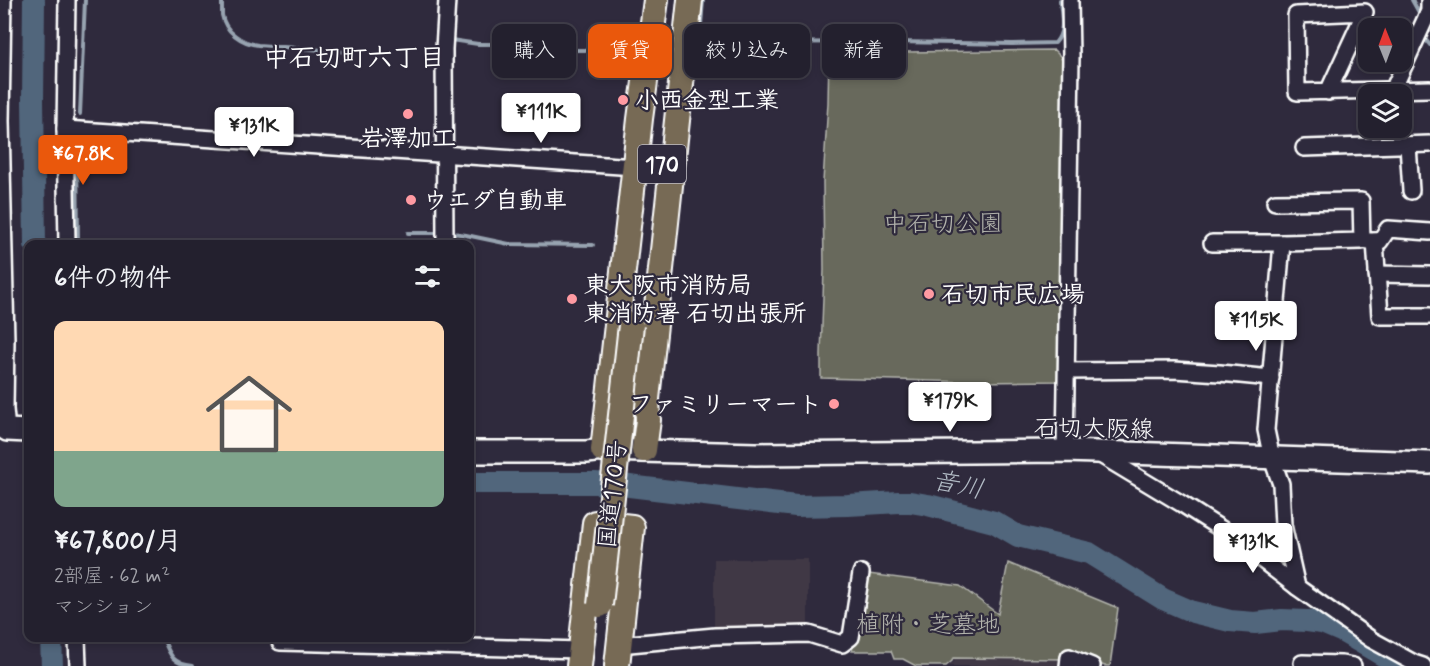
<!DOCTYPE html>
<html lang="ja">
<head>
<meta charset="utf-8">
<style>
  :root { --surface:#23202e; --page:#2f2d3a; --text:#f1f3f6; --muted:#a3a3aa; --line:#403e4a; --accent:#ea580c }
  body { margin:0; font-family:Mynerve,"Klee One",sans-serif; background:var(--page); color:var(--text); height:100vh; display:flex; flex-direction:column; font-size:22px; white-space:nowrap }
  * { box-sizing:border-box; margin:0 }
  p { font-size:20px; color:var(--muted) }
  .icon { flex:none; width:33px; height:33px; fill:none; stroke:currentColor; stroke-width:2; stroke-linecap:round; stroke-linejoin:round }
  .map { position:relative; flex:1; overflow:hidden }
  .side { position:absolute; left:24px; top:240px; width:450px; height:402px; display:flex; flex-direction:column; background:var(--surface); border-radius:12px; box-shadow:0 3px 9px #0003,0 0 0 2px var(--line) }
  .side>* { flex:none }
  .hud { position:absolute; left:492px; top:24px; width:570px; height:54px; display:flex; gap:12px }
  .needle { width:39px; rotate:359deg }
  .buttons { position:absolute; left:1358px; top:18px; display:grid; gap:12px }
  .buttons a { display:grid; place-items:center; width:54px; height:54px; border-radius:12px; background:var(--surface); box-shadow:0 3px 9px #0003,0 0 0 2px var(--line); font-size:30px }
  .price { position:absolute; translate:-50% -51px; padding:0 14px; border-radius:6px; background:#fff; color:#222; font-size:20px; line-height:39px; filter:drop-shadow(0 2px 3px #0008) }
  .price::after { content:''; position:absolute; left:50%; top:36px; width:18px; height:14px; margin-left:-9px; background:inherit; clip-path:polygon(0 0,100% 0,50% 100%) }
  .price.on { background:var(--accent); color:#fff }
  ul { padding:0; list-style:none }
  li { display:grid; align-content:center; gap:12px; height:318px; padding:0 30px }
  li span { display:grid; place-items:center; height:186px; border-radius:12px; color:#555 }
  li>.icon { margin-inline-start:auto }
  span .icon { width:108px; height:108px; fill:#fffc; stroke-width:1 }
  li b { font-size:26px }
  h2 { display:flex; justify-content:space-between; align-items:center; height:72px; padding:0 30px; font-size:26px }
  .pill { padding:0 21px; border-radius:12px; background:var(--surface); box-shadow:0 3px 9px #0003,0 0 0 2px var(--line); font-size:21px; line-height:54px }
  .pill.on { background:var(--accent); color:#fff }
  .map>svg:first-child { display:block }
  .built { fill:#403744 }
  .green { fill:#67695b; stroke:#b3b4ad; stroke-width:1.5 }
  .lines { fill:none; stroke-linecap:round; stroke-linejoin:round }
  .stream { stroke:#97a3b0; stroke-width:4 }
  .river { stroke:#51667c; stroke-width:22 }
  .minor-casing { stroke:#fff; stroke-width:20 }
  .secondary-casing { stroke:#fff; stroke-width:26 }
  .trunk-casing { stroke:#fff; stroke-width:28 }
  .minor { stroke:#2f2a3d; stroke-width:15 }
  .secondary { stroke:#2f2a3d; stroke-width:21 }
  .trunk { stroke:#776a54; stroke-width:24 }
  .trunk-bridge-casing { stroke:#fff; stroke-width:28; stroke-linecap:butt }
  .trunk-bridge { stroke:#776a54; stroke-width:24 }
  .poi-dot { fill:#ff9aa2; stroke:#2f2a3d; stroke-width:2 }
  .labels { text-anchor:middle; stroke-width:4.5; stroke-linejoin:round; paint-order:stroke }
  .shield { fill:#2f2a3d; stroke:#c1bfc5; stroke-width:1.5 }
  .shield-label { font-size:22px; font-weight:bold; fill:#fff }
  .poi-label { font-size:24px; font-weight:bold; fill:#fff; stroke:#2f2a3d; text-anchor:start }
  .park-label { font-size:24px; fill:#b3b4ad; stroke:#2f2a3d }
  .street-label { font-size:24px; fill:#fff; stroke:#2f2a3d }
  .neighbourhood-label { font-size:26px; font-weight:bold; fill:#fff; stroke:#2f2a3d }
  .water-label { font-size:26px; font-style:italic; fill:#b1bac4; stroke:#2f2a3d }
</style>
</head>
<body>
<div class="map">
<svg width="1430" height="666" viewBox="0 0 1430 666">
  <rect width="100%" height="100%" fill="#2f2a3d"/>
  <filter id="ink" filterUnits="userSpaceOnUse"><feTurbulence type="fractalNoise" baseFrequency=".0167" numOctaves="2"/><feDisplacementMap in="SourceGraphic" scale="12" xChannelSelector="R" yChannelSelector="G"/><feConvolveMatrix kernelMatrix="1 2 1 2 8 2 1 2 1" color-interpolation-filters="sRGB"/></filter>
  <g filter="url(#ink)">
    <!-- built -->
    <g class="built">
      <rect x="714" y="559" width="94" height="70"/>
      <polygon points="953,658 1064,660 1063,666 948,666 954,662"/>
    </g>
    <!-- green -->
    <g class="green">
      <polygon points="1054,50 1060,56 1064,65 1062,381 973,382 821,378 821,354 824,270 823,182 828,103 829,53"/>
      <polygon points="1008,563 1118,608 1110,666 1105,666 1066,653 1064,659 953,658 952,661 946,666 916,666 903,659 894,659 891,651 852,651 869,574 960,586 998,614"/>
    </g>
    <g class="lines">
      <!-- stream -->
      <g class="stream">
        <path d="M222,0C222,5 222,10 222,15C225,32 242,43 258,45L348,52"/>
        <path d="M703,0L700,37L701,42L704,43L897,42L1012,44L1055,43C1066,31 1061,15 1060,0"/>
        <polyline points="1412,0 1421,16"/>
        <polyline points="1425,39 1430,45"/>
        <polyline points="451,42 451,40 478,44 500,44 518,41 558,50 599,50 639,53"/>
        <polyline points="80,114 85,0"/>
        <polyline points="77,150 78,244"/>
        <polyline points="408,233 438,233"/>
        <polyline points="453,233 466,235 509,244 593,245"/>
        <path d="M163,638C170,656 173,664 193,666"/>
      </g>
      <!-- river -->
      <g class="river">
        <polyline points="34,0 33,100 35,244"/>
        <polyline points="470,483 595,483 621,485 796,506 848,505 899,502 910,502 928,505 994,522 1018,536 1089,553 1163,599 1193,612 1230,621 1255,623 1282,620 1307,621 1322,623 1343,632 1401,666"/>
        <polyline points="51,638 52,666"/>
      </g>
      <defs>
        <g id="minor">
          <polyline points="3,0 1,121 6,340 5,409 7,430"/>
          <polyline points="67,0 65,129 67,244"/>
          <polyline points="1393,90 1429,11 1429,0"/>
          <polyline points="1328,92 1365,12 1296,15 1297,92 1430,89"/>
          <polyline points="65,129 635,167"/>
          <polyline points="1408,145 1411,191"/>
          <polyline points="1304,148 1430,144"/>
          <polyline points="1368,241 1380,241 1388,229 1430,232"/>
          <polyline points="1375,241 1380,316 1430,316"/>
          <polyline points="1212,243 1282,243 1362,241 1361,201 1275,202"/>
          <polyline points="1282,243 1266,430 1272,459 1281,484 1283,525 1297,587"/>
          <polyline points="445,244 444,49 447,0"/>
          <polyline points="1377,274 1430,275"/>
          <polyline points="1067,371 1174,370 1220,373 1271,378"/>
          <polyline points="1065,451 1071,57 1070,0"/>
          <polyline points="1099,454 1182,504 1226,532 1297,587 1372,640 1414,663 1423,666"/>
          <polyline points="77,638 78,666"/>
          <polyline points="280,642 581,650"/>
          <polyline points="619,645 715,636 809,634 842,644 851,637 861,573"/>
          <polyline points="1302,663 1341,664 1353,666"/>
          <polyline points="1068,666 1069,657 1092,666"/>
        </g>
        <g id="secondary">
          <polyline points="0,425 7,430 28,431"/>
          <polyline points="470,452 587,452 603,450 756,454 1065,451 1430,463"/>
        </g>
        <g id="trunk">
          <polyline points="603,450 640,119 656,0"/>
          <polyline points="644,450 648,420 647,399 690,0"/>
          <polyline points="579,666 595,523 632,527 617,666"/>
        </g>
      </defs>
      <!-- minor casing -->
      <use href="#minor" class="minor-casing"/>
      <!-- secondary casing -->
      <use href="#secondary" class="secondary-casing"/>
      <!-- trunk casing -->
      <use href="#trunk" class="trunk-casing"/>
      <!-- minor -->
      <use href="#minor" class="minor"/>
      <!-- secondary -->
      <use href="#secondary" class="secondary"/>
      <!-- trunk -->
      <use href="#trunk" class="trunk"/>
      <defs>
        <polyline id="trunk-bridge" points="600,605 631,325"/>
      </defs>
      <!-- trunk-bridge casing -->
      <use href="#trunk-bridge" class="trunk-bridge-casing"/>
      <!-- trunk-bridge -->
      <use href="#trunk-bridge" class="trunk-bridge"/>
    </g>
  </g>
  <!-- markers -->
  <g class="poi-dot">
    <circle cx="623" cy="100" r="6"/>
    <circle cx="408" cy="114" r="6"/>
    <circle cx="411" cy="200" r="6"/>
    <circle cx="929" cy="294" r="6"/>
    <circle cx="572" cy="299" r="6"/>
    <circle cx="834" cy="404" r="6"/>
  </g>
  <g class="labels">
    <!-- shield labels -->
    <rect class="shield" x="638" y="145" width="48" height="38" rx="4.5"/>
    <g class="shield-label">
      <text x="662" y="172">170</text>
    </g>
    <!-- poi labels -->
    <g class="poi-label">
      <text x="635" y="108">小西金型工業</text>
      <text x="408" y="146" text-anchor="middle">岩澤加工</text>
      <text x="423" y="208">ウエダ自動車</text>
      <text x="584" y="293">東大阪市消防局<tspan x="584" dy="28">東消防署 石切出張所</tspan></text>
      <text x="941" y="302">石切市民広場</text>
      <text x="822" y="412" text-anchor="end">ファミリーマート</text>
    </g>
    <!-- park labels -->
    <g class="park-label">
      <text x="943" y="231">中石切公園</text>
      <text x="928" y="632">植附・芝墓地</text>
    </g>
    <!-- street labels -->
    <g class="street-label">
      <text transform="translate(1094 428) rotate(1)" y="8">石切大阪線</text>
      <text transform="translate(612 494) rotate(-84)" y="8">国道170号</text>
    </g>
    <!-- neighbourhood labels -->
    <g class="neighbourhood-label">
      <text x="354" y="66">中石切町六丁目</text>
    </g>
    <!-- water labels -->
    <g class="water-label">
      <text transform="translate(958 484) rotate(12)" y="9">音川</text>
    </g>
  </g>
</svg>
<div class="buttons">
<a><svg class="needle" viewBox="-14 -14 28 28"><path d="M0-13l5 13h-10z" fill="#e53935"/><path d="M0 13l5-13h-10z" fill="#a3a3aa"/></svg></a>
<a><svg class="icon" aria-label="layers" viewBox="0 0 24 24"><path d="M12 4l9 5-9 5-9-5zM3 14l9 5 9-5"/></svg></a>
</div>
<b class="price" style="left:541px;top:144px">¥111K</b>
<b class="price" style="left:254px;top:158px">¥131K</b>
<b class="price on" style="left:83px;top:186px">¥67.8K</b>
<b class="price" style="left:1256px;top:352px">¥115K</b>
<b class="price" style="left:950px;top:433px">¥179K</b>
<b class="price" style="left:1253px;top:574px">¥131K</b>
<div class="hud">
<a class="pill">購入</a>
<a class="pill on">賃貸</a>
<a class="pill">絞り込み</a>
<a class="pill">新着</a>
</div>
<section class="side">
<h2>6件の物件<svg class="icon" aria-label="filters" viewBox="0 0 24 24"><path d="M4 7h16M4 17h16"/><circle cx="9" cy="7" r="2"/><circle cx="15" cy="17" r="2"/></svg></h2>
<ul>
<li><span style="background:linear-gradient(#ffd9b3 70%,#7fa58c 0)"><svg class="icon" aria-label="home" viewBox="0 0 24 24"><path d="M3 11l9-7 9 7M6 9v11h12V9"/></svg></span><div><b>¥67,800/月</b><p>2部屋 · 62 m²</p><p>マンション</p></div></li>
</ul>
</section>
</div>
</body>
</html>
